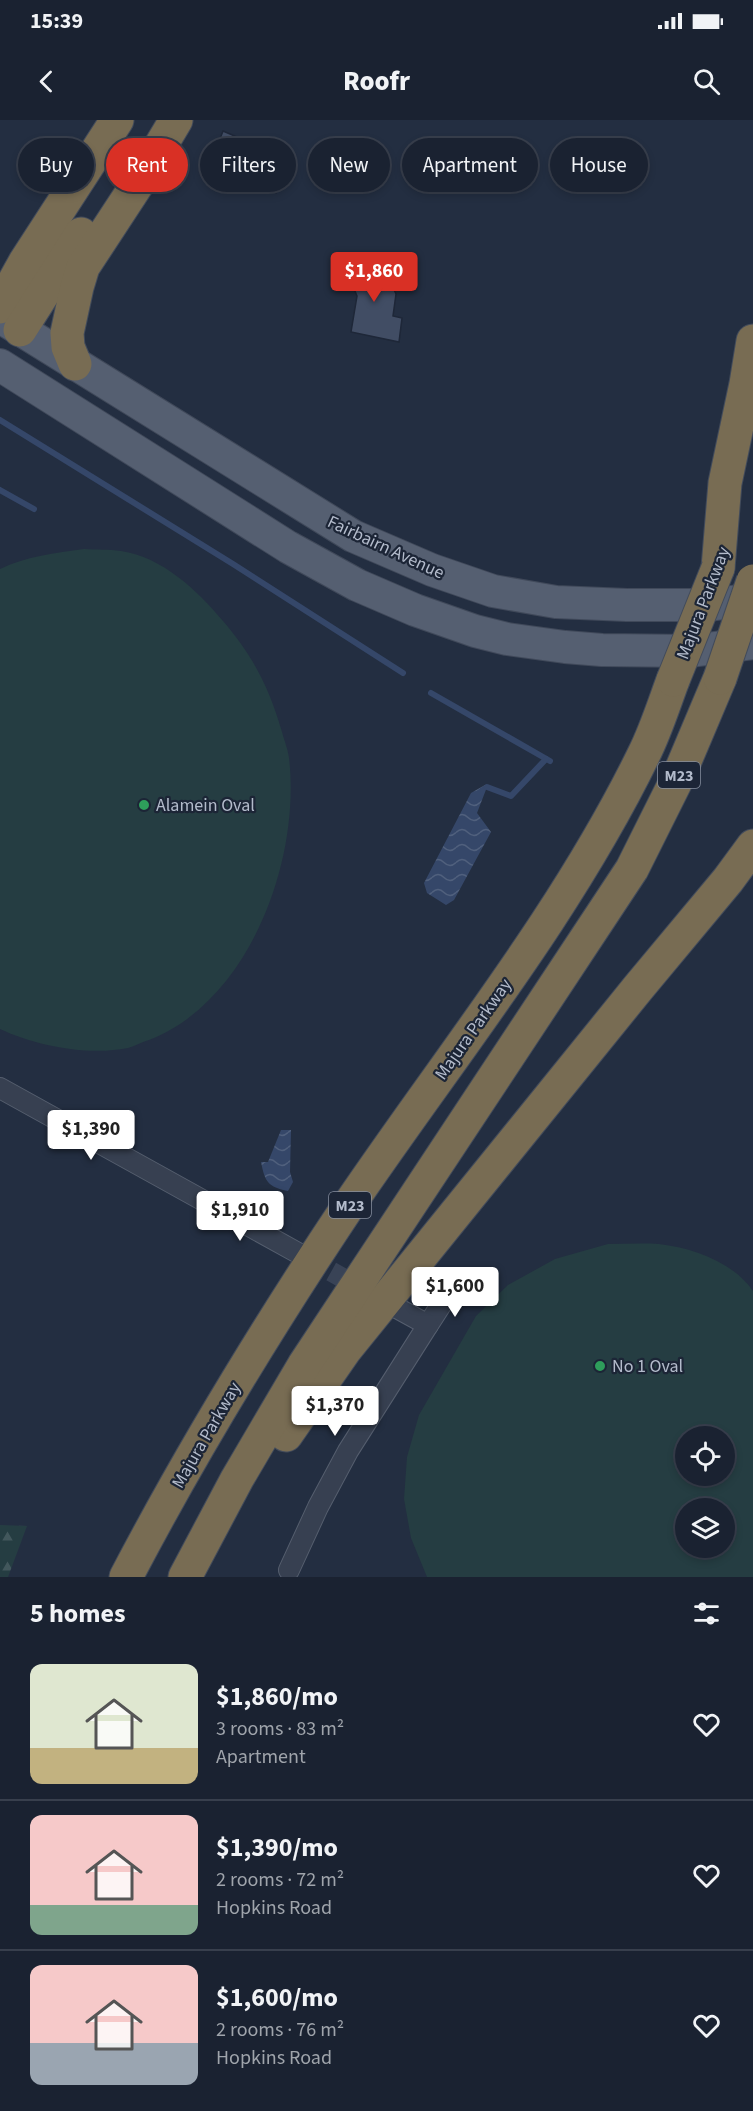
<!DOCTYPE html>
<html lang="en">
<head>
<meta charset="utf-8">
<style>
  :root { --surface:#1a2231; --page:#232a39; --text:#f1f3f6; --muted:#9fa4ab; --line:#383f4d; --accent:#d93025 }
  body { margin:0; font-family:"Source Sans 3",sans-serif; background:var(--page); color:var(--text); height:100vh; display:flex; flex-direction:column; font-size:22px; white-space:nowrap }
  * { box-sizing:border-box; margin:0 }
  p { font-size:20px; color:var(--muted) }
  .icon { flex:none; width:33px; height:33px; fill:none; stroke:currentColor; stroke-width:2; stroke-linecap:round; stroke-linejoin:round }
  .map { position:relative; height:1457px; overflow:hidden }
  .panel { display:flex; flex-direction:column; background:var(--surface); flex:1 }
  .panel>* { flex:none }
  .top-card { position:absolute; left:18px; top:18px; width:717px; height:54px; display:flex; gap:12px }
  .fabs { position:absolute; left:675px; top:1306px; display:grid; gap:12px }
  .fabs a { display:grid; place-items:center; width:60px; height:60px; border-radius:50%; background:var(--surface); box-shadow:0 3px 9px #0003,0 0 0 2px var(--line); font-size:30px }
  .price { position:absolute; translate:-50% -51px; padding:0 14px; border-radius:6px; background:#fff; color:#222; font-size:20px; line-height:39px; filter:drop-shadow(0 2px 3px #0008) }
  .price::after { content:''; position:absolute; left:50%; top:36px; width:18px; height:14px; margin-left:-9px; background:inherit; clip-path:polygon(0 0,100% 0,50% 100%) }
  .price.selected { background:var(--accent); color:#fff }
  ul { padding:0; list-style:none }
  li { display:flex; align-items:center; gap:18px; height:150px; padding:0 30px }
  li+li { border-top:2px solid var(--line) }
  li span { display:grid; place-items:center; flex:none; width:168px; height:120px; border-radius:12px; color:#555 }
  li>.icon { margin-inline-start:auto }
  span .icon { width:72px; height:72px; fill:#fffc; stroke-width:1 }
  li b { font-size:26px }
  h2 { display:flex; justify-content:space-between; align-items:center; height:72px; padding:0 30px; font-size:26px }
  .tag { padding:0 21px; border-radius:27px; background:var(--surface); box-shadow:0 3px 9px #0003,0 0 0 2px var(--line); font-size:21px; line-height:54px }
  .tag.selected { background:var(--accent); color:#fff }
  .status { display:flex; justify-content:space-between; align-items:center; height:42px; padding:0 30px; background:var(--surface); direction:ltr }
  .status svg { height:16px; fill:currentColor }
  header { display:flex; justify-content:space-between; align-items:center; height:78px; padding:0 30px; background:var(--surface); font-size:27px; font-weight:800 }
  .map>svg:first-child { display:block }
  .grass { fill:#253d42; fill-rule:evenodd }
  .forest { fill:url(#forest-firs) }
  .water { fill:url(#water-waves) }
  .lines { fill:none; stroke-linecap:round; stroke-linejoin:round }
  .stream { stroke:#354769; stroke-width:6 }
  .building { fill:#414d64; stroke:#1e2738; stroke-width:1.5 }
  .street-tunnel { stroke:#394356; stroke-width:20; stroke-dasharray:20 10; stroke-linecap:butt }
  .street-casing { stroke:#555e6e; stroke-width:22 }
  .primary-casing { stroke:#40495a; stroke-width:34 }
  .highway-casing { stroke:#424b5b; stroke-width:35 }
  .street { stroke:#374051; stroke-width:20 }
  .primary { stroke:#555f71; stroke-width:32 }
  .highway { stroke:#786c53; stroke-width:33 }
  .highway-bridge-casing { stroke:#424b5b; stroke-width:35; stroke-linecap:butt }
  .highway-bridge { stroke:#786c53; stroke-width:33 }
  .leisure-dot { fill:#2e9e5b; stroke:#1c2536; stroke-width:2 }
  .labels { text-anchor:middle; stroke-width:4.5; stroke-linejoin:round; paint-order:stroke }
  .shield { fill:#1c2536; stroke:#868e9e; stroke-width:1.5 }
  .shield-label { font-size:16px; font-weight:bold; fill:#b3bbcb }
  .street-label { font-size:18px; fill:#b3bbcb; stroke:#1c2536 }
  .poi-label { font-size:18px; fill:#b3bbcb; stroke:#1c2536; text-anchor:start }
</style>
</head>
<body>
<div class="status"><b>15:39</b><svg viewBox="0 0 49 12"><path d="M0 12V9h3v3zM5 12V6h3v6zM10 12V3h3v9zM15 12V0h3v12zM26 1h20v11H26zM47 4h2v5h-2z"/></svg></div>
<header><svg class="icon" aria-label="back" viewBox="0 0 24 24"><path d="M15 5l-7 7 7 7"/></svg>Roofr<svg class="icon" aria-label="search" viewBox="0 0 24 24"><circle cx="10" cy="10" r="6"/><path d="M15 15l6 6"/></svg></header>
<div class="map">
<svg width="753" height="1457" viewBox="0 0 753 1457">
  <defs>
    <pattern id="forest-firs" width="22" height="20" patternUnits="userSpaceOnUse" patternTransform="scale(1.5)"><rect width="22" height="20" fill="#253d42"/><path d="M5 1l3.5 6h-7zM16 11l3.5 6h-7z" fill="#42575c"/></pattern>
    <pattern id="water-waves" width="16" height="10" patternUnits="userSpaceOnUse" patternTransform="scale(1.5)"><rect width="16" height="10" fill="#354769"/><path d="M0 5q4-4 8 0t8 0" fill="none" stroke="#50607d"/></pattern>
  </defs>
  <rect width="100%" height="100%" fill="#232e41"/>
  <!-- grass -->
  <g class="grass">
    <path d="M84,429C96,430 109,429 121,431C162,437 197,470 223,501C253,536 269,567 282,612C284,620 288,629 289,638C301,739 250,881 149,920C142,922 135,926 128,928C88,936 36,926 0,909V449C27,436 55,433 84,429Z"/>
    <path d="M608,1124C625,1124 643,1123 659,1124C693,1128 733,1142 753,1171V1457H427L411,1418L404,1379L407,1337L419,1295L476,1196L508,1165L555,1139ZM686,1317H724V1356H686ZM686,1389H724V1428H686Z"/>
  </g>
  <!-- forest -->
  <polygon class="forest" points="0,1405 27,1406 8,1457 0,1457"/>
  <!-- water -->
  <g class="water">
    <polygon points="485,665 487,667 477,693 491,712 454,780 446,785 427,773 424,763 471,673"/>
    <path d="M281,1010H291L290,1052L293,1062L288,1071C268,1067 265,1062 261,1042H268Z"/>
  </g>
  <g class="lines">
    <!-- stream -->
    <g class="stream">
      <polyline points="0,300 233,444 403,553"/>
      <polyline points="0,370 34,389"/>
      <polyline points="431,573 550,641"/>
      <polyline points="487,667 511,676 546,639"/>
    </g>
  </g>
  <!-- building -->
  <g class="building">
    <polygon points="223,11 290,40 276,73 210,45"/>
    <polygon points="374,137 386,167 392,165 396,174 393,196 402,198 399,222 351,212 357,176 346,149"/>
  </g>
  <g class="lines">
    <!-- street-tunnel -->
    <polyline class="street-tunnel" points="305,1137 366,1171"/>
    <defs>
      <g id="street">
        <polyline points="0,968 298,1133"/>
        <polyline points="428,1205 450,1171"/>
        <polyline points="289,1450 318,1387 348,1331 428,1205 397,1188"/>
      </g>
      <g id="primary">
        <polyline points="0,197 353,416 432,450 493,471 556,482 627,485 709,485 753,479"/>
        <polyline points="0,245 288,427 357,465 415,490 475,511 507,519 565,527 602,530 691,531 753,523"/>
      </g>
      <g id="highway">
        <polyline points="0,187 25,142 117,0"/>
        <polyline points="20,210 81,114"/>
        <polyline points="75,244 68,227 67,213 77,167 83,147 142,57 176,0"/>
        <polyline points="718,448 725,363 746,264 753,221"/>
        <polyline points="286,1315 345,1230 638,868 728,760 753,726"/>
        <path d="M126,1457C193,1329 269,1205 349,1085C450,936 565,796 644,634C656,610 664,584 673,560"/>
        <polyline points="185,1457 237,1359 304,1245 632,749 679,655 720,558"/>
      </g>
    </defs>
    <!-- street casing -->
    <use href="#street" class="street-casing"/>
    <!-- primary casing -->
    <use href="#primary" class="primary-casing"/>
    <!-- highway casing -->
    <use href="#highway" class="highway-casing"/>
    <!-- street -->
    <use href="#street" class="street"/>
    <!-- primary -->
    <use href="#primary" class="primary"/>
    <!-- highway -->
    <use href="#highway" class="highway"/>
    <defs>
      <g id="highway-bridge">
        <polyline points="720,558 753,461"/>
        <polyline points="673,560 718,448"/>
      </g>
    </defs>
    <!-- highway-bridge casing -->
    <use href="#highway-bridge" class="highway-bridge-casing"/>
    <!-- highway-bridge -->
    <use href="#highway-bridge" class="highway-bridge"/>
  </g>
  <!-- markers -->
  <g class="leisure-dot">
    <circle cx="144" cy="685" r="6"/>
    <circle cx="600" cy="1246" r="6"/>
  </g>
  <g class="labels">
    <!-- shield labels -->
    <g class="shield">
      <rect x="658" y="642" width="42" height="26" rx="4.5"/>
      <rect x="329" y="1072" width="42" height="26" rx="4.5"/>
    </g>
    <g class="shield-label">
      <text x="679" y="661">M23</text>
      <text x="350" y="1091">M23</text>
    </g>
    <!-- street labels -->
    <g class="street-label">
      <text transform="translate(386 427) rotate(25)" y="6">Fairbairn Avenue</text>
      <text transform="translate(703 483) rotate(-69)" y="6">Majura Parkway</text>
      <text transform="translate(473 909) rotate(-55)" y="6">Majura Parkway</text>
      <text transform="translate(206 1315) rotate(-60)" y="6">Majura Parkway</text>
    </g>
    <!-- poi labels -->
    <g class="poi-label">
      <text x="156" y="691">Alamein Oval</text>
      <text x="612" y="1252">No 1 Oval</text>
    </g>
  </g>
</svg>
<div class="fabs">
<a><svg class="icon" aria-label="locate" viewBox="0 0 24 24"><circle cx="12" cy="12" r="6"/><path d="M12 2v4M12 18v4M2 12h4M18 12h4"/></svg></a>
<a><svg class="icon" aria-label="layers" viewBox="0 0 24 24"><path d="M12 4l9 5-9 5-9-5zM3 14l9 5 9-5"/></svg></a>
</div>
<b class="price selected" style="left:374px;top:183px">$1,860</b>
<b class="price" style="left:91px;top:1041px">$1,390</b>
<b class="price" style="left:240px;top:1122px">$1,910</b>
<b class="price" style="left:455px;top:1198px">$1,600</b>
<b class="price" style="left:335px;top:1317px">$1,370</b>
<div class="top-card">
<a class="tag">Buy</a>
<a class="tag selected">Rent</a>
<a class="tag">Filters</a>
<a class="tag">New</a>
<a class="tag">Apartment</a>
<a class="tag">House</a>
</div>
</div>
<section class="panel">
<h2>5 homes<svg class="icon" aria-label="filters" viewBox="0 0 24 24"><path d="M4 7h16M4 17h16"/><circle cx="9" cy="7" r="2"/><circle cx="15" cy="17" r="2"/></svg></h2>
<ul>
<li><span style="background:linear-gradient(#dfe7d0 70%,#c2b280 0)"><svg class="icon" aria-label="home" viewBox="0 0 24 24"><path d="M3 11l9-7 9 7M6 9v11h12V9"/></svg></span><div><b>$1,860/mo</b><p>3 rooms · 83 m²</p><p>Apartment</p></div><svg class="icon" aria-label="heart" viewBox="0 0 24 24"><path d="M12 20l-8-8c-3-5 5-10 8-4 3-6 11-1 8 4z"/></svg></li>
<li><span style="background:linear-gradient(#f6c9c9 75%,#7fa58c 0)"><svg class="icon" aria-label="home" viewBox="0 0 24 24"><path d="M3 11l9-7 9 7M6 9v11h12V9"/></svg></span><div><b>$1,390/mo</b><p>2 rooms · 72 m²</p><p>Hopkins Road</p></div><svg class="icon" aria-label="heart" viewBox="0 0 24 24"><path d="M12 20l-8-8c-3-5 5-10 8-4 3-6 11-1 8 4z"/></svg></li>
<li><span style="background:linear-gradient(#f6c9c9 65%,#9aa5b1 0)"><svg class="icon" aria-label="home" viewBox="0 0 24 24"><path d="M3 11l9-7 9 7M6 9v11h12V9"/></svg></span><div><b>$1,600/mo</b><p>2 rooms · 76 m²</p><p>Hopkins Road</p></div><svg class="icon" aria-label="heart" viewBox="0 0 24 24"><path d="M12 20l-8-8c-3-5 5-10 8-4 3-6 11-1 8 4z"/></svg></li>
</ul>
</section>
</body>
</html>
